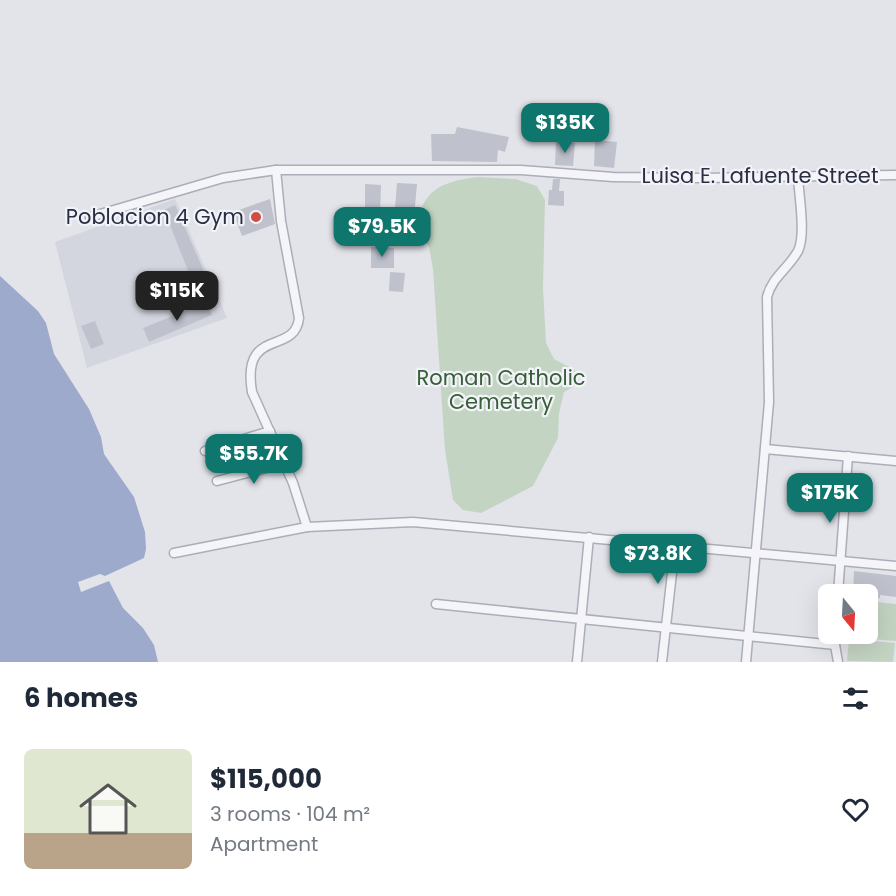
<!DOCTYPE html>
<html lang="en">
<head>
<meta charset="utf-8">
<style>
  :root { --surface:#fff; --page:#f2f2f3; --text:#1f2937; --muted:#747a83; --line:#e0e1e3; --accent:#0f766e }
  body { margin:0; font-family:Poppins,sans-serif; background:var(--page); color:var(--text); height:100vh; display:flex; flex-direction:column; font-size:22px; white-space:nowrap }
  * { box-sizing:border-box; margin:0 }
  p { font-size:20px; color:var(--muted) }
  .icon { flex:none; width:33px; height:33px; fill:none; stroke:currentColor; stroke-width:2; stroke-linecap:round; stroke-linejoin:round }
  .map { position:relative; height:662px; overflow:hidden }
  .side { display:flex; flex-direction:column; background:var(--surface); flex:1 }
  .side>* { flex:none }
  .needle { width:39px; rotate:162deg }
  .controls { position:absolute; left:818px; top:584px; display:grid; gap:12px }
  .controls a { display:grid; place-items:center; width:60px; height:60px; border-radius:9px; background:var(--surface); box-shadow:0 6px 24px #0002; font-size:30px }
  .price { position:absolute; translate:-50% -51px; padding:0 14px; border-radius:12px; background:var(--accent); color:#fff; font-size:20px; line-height:39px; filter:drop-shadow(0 2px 3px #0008) }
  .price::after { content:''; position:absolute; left:50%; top:36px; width:18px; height:14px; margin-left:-9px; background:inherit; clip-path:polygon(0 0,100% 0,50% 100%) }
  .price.selected { background:#222; color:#fff }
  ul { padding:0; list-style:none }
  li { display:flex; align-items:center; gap:18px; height:150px; padding:0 24px }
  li+li { border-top:2px solid var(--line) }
  li span { display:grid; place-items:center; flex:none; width:168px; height:120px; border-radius:9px; color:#555 }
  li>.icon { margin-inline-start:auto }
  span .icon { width:72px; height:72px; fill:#fffc; stroke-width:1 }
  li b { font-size:26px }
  h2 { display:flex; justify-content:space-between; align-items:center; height:72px; padding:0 24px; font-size:26px }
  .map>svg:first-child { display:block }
  .built { fill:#d4d6df }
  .green { fill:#c4d4c3 }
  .water { fill:#9daacb }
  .building { fill:#bfc2cd }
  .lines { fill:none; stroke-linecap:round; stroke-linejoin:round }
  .street-casing { stroke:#abadb8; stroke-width:11 }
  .street { stroke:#f5f5f9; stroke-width:8 }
  .poi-dot { fill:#d04c46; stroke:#f2f3f8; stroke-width:2 }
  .labels { text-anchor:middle; stroke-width:4.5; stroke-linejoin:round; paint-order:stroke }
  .street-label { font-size:21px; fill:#2a2e43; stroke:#f2f3f8 }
  .poi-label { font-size:21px; fill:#2a2e43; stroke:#f2f3f8; text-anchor:end }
  .park-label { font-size:21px; fill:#375e37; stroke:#f2f3f8 }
</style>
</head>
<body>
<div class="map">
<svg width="896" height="662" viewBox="0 0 896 662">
  <rect width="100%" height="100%" fill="#e2e4ea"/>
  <!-- built -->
  <polygon class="built" points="175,199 227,318 87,368 55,242"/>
  <!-- green -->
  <g class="green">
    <path d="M477,177L515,179L537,186L545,200L543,288L546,343L554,359L575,370L573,387L564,392L559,413L558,438L533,486L481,513L463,510L453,500L445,450L433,269L429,247L416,226C424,188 442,182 477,177Z"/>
    <polygon points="867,601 896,604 896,641 848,637 849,633 867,633"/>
    <polygon points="849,639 895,643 893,662 847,661"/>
  </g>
  <!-- water -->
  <polygon class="water" points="0,276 38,311 46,323 54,354 89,409 101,437 104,454 134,497 145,532 146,549 144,558 105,576 100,574 78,582 81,592 109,581 123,608 143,628 154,645 158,662 0,662"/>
  <!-- building -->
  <g class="building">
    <polygon points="457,127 509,137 505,152 498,150 497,162 432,161 431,134 455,134"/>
    <polygon points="595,140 617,142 614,168 594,166"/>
    <polygon points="556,141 575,143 573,166 555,165"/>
    <polygon points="553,179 560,179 559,191 564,191 564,206 548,205 549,190 552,190"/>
    <polygon points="397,183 417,184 414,217 404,217 403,237 388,236 388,221 394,221"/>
    <polygon points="365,184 381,185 380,216 365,216"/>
    <polygon points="270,199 275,224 242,236 233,212"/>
    <polygon points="175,205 210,285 196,291 164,210"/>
    <polygon points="371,247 394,248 394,268 371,268"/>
    <polygon points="390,272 405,273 403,292 389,291"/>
    <polygon points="207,302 212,315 149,342 143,328"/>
    <polygon points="95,321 104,344 91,349 81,326"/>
    <polygon points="854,571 896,576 896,597 880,595 880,598 867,597 867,594 853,594"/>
  </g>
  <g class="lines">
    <defs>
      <g id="street">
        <path d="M276,170L281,221L299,318C295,356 241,326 252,392L293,483L307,527"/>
        <polyline points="90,217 223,178 276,170 521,170 613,177 701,178 896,175"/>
        <polyline points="765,449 896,461"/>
        <polyline points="205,451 270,431"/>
        <polyline points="217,481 285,463"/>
        <polyline points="174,553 307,527 413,522 896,566"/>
        <polyline points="838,594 848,456"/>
        <polyline points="436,604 835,645"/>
        <polyline points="835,633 835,645 838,662"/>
        <polyline points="577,662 589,537"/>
        <polyline points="662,662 675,546"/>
        <path d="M746,662L769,402L767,297C772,277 788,269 798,251C806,235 799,196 798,177"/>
      </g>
    </defs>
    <!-- street casing -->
    <use href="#street" class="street-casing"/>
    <!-- street -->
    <use href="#street" class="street"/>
  </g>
  <!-- markers -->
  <circle class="poi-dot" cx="256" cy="217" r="6"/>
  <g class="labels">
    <!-- street labels -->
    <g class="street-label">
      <text x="760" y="183">Luisa E. Lafuente Street</text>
    </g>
    <!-- poi labels -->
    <g class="poi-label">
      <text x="244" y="224">Poblacion 4 Gym</text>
    </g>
    <!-- park labels -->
    <g class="park-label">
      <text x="501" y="385">Roman Catholic<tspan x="501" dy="24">Cemetery</tspan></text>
    </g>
  </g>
</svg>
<div class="controls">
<a><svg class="needle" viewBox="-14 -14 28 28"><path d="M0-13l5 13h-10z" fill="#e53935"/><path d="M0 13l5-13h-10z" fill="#747a83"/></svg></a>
</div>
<b class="price" style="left:565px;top:154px">$135K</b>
<b class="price" style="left:382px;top:258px">$79.5K</b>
<b class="price selected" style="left:177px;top:322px">$115K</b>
<b class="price" style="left:254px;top:485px">$55.7K</b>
<b class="price" style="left:830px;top:524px">$175K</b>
<b class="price" style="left:658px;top:585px">$73.8K</b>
</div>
<section class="side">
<h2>6 homes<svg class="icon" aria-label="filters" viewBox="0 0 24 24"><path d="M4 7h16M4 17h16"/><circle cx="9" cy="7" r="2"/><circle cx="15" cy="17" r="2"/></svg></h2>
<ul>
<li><span style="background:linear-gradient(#dfe7d0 70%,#b9a48a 0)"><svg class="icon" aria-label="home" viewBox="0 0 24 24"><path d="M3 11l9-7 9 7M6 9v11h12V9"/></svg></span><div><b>$115,000</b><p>3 rooms · 104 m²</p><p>Apartment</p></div><svg class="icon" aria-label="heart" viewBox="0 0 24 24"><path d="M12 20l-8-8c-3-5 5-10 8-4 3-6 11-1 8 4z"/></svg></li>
</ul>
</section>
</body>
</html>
